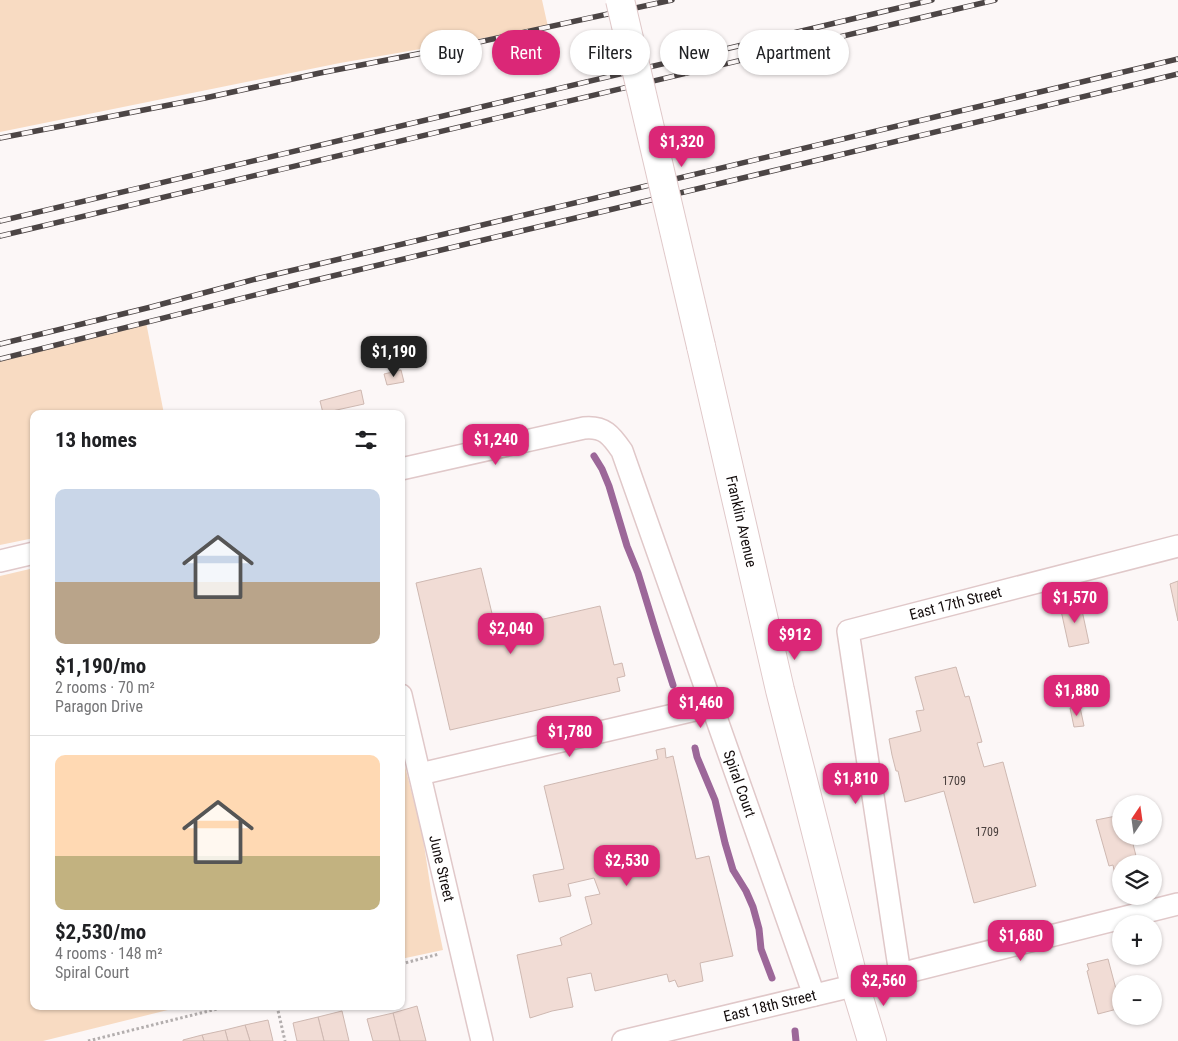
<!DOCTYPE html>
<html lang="en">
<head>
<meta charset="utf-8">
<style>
  :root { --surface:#fff; --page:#f2f2f2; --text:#202124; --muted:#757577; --line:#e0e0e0; --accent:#db2777 }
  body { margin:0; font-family:"Roboto Condensed",sans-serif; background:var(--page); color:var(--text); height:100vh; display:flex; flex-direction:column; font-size:19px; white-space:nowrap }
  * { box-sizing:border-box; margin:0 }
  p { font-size:16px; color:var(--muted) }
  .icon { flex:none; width:28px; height:28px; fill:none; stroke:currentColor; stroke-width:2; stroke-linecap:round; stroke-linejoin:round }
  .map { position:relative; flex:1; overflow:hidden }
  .details { position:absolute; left:30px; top:410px; width:375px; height:600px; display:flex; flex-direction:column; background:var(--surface); border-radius:10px; box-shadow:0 1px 4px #0004 }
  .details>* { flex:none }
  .banner { position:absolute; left:420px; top:30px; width:475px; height:45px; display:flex; gap:10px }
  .needle { width:32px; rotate:13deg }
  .buttons { position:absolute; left:1112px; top:795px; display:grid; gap:10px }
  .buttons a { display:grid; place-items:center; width:50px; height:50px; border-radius:50%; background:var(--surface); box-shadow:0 1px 4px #0004; font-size:25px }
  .price { position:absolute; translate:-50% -42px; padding:0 11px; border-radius:10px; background:var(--accent); color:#fff; font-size:16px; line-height:32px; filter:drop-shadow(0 1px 2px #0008) }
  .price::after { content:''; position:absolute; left:50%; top:30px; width:15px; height:11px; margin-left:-8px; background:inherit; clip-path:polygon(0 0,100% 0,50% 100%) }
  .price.on { background:#222; color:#fff }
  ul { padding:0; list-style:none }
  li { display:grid; align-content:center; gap:10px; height:265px; padding:0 25px }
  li+li { border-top:1px solid var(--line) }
  li span { display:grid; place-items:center; height:155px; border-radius:10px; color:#555 }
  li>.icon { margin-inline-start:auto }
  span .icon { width:90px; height:90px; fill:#fffc; stroke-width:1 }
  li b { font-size:21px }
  h2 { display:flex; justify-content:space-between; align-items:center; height:60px; padding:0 25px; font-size:21px }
  .tag { padding:0 18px; border-radius:22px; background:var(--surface); box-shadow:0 1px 4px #0004; font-size:18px; line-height:45px }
  .tag.on { background:var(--accent); color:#fff }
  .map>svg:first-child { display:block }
  .green { fill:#f8dbc2 }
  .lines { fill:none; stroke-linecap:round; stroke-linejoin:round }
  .stream { stroke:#9c6799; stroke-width:7 }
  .building { fill:#f1dcd5; stroke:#ceb8b1 }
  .minor-casing { stroke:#e0c8c9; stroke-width:24 }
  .tertiary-casing { stroke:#e0c8c9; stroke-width:30 }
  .path { stroke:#b3aeae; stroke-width:3; stroke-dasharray:2.5 2.5; stroke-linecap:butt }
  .minor { stroke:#fff; stroke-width:21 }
  .tertiary { stroke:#fff; stroke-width:28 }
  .rail-casing { stroke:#4c4545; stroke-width:5.5 }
  .rail { stroke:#fcf7f7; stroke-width:4; stroke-dasharray:11; stroke-linecap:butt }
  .tertiary-bridge-casing { stroke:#e0c8c9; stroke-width:30; stroke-linecap:butt }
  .tertiary-bridge { stroke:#fff; stroke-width:28 }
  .labels { text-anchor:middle; stroke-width:4; stroke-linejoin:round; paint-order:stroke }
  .number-label { font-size:12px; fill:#4a403e }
  .street-label { font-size:15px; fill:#130c0c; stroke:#fcf7f7 }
</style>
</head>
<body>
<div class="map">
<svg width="1178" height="1041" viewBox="0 0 1178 1041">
  <rect width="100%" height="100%" fill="#fcf7f7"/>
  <!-- green -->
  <g class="green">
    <polygon points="0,0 542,0 548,27 340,63 0,132"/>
    <polygon points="146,322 164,414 34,414 34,538 0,545 0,359"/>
    <polygon points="34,568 34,1006 184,1006 43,1041 0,1041 0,576"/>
    <polygon points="401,751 422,832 432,897 443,950 401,959"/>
  </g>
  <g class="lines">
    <!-- stream -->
    <g class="stream">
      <polyline points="594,456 602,469 609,486 627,546 638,573 656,632 673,685"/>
      <polyline points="695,748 697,757 715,800 725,843 733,870 746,891 753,907 759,929 761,949 772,978"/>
      <polyline points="795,1031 796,1041"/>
    </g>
  </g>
  <!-- building -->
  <g class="building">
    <polygon points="401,370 404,382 387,385 384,374"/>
    <polygon points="361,390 364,404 323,413 320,401"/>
    <polygon points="481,568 496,630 600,606 614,665 622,663 625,676 617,678 620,691 450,730 416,583"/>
    <polygon points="1178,581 1178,621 1170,584"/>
    <polygon points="1080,601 1089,643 1069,647 1060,606"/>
    <polygon points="956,667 965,697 969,696 982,742 977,743 984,767 1003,762 1036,886 974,903 944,791 905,802 898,771 896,771 892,755 889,739 921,731 916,711 924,710 915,677"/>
    <polygon points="1080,707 1084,726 1074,727 1070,708"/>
    <polygon points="665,748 666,758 673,756 696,859 709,856 733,956 700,963 703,981 678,987 675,980 669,982 667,974 595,991 591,973 567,978 573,1007 552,1011 530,1018 517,955 562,945 560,938 592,924 585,897 600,894 594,878 568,884 571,896 539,902 533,875 564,869 544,786 658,759 656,750"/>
    <polygon points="1116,816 1118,826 1121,825 1121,836 1131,836 1137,860 1130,861 1131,864 1121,864 1121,873 1115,875 1113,865 1109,866 1096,820"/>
    <polygon points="1108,959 1121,1008 1098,1014 1087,971 1089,970 1087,964"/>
    <polygon points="417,1006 426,1041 400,1041 393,1013"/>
    <polygon points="342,1011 349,1041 324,1041 318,1017"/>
    <polygon points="393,1013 400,1041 373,1041 367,1019"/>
    <polygon points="318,1017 324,1041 297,1041 293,1023"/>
    <polygon points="268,1020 273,1041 250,1041 245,1025"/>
    <polygon points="245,1025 250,1041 228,1041 225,1030"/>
    <polygon points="225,1030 228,1041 204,1041 202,1035"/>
    <polygon points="202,1035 204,1041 183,1041 183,1040"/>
  </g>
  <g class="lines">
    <defs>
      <g id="minor">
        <path id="s1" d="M401,469L584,428C604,426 611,435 622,451L814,995"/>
        <polyline points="0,561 34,553"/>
        <path id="s2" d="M401,695L482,1041"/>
        <polyline points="420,774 712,706"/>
        <path id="s3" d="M900,974L848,631L1178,546"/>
        <path id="s4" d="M623,1041L840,989L1178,904"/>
      </g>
      <g id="tertiary">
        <path id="s5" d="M701,346L780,690L855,985L872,1041"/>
      </g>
    </defs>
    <!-- minor casing -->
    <use href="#minor" class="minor-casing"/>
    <!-- tertiary casing -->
    <use href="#tertiary" class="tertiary-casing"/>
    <!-- path -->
    <g class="path">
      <polyline points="401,964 439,954"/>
      <polyline points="277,1006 285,1041"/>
      <polyline points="88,1041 229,1006"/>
    </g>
    <!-- minor -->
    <use href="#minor" class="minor"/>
    <!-- tertiary -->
    <use href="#tertiary" class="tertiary"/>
    <defs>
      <g id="rail">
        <polyline points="0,138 205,98 320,73 479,42 672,0"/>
        <polyline points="0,221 932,0"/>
        <polyline points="0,236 995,0"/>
        <polyline points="0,344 151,307 256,279 1178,59"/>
        <polyline points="0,359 299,284 1178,74"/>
      </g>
    </defs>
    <!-- rail casing -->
    <use href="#rail" class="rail-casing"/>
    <!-- rail -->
    <use href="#rail" class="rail"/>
    <defs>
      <polyline id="tertiary-bridge" points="620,0 701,346"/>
    </defs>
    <!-- tertiary-bridge casing -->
    <use href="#tertiary-bridge" class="tertiary-bridge-casing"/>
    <!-- tertiary-bridge -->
    <use href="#tertiary-bridge" class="tertiary-bridge"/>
  </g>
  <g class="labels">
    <!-- number labels -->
    <g class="number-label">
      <text x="954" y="785">1709</text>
      <text x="987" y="836">1709</text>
    </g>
    <!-- street labels -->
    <g class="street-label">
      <text dy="5" stroke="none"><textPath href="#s5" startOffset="180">Franklin Avenue</textPath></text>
      <text dy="5" stroke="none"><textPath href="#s3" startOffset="458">East 17th Street</textPath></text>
      <text dy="5" stroke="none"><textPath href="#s1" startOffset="588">Spiral Court</textPath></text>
      <text dy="5" stroke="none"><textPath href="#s2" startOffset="178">June Street</textPath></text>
      <text dy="5" stroke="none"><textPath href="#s4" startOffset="151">East 18th Street</textPath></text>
    </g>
  </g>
</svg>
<div class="buttons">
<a><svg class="needle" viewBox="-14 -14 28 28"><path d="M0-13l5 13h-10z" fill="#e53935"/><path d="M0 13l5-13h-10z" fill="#757577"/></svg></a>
<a><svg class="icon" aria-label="layers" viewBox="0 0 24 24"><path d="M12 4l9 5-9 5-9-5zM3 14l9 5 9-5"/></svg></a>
<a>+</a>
<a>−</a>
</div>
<b class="price" style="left:682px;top:168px">$1,320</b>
<b class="price on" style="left:394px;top:378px">$1,190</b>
<b class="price" style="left:496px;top:466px">$1,240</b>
<b class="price" style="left:1075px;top:624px">$1,570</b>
<b class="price" style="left:511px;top:655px">$2,040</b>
<b class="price" style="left:795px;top:661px">$912</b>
<b class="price" style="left:1077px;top:717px">$1,880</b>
<b class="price" style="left:701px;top:729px">$1,460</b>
<b class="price" style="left:570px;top:758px">$1,780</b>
<b class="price" style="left:856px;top:805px">$1,810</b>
<b class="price" style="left:627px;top:887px">$2,530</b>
<b class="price" style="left:1021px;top:962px">$1,680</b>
<b class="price" style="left:884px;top:1007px">$2,560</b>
<div class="banner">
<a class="tag">Buy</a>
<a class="tag on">Rent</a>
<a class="tag">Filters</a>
<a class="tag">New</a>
<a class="tag">Apartment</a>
</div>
<section class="details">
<h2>13 homes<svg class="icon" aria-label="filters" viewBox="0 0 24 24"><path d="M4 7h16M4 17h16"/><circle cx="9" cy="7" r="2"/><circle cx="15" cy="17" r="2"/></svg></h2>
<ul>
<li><span style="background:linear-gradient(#c9d6e8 60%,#b9a48a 0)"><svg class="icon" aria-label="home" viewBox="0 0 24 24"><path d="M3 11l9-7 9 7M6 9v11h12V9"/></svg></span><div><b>$1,190/mo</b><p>2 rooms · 70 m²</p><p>Paragon Drive</p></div></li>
<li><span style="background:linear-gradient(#ffd9b3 65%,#c2b280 0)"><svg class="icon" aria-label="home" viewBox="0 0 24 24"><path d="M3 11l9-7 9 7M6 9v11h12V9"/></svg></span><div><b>$2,530/mo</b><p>4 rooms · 148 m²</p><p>Spiral Court</p></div></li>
</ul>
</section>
</div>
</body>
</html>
